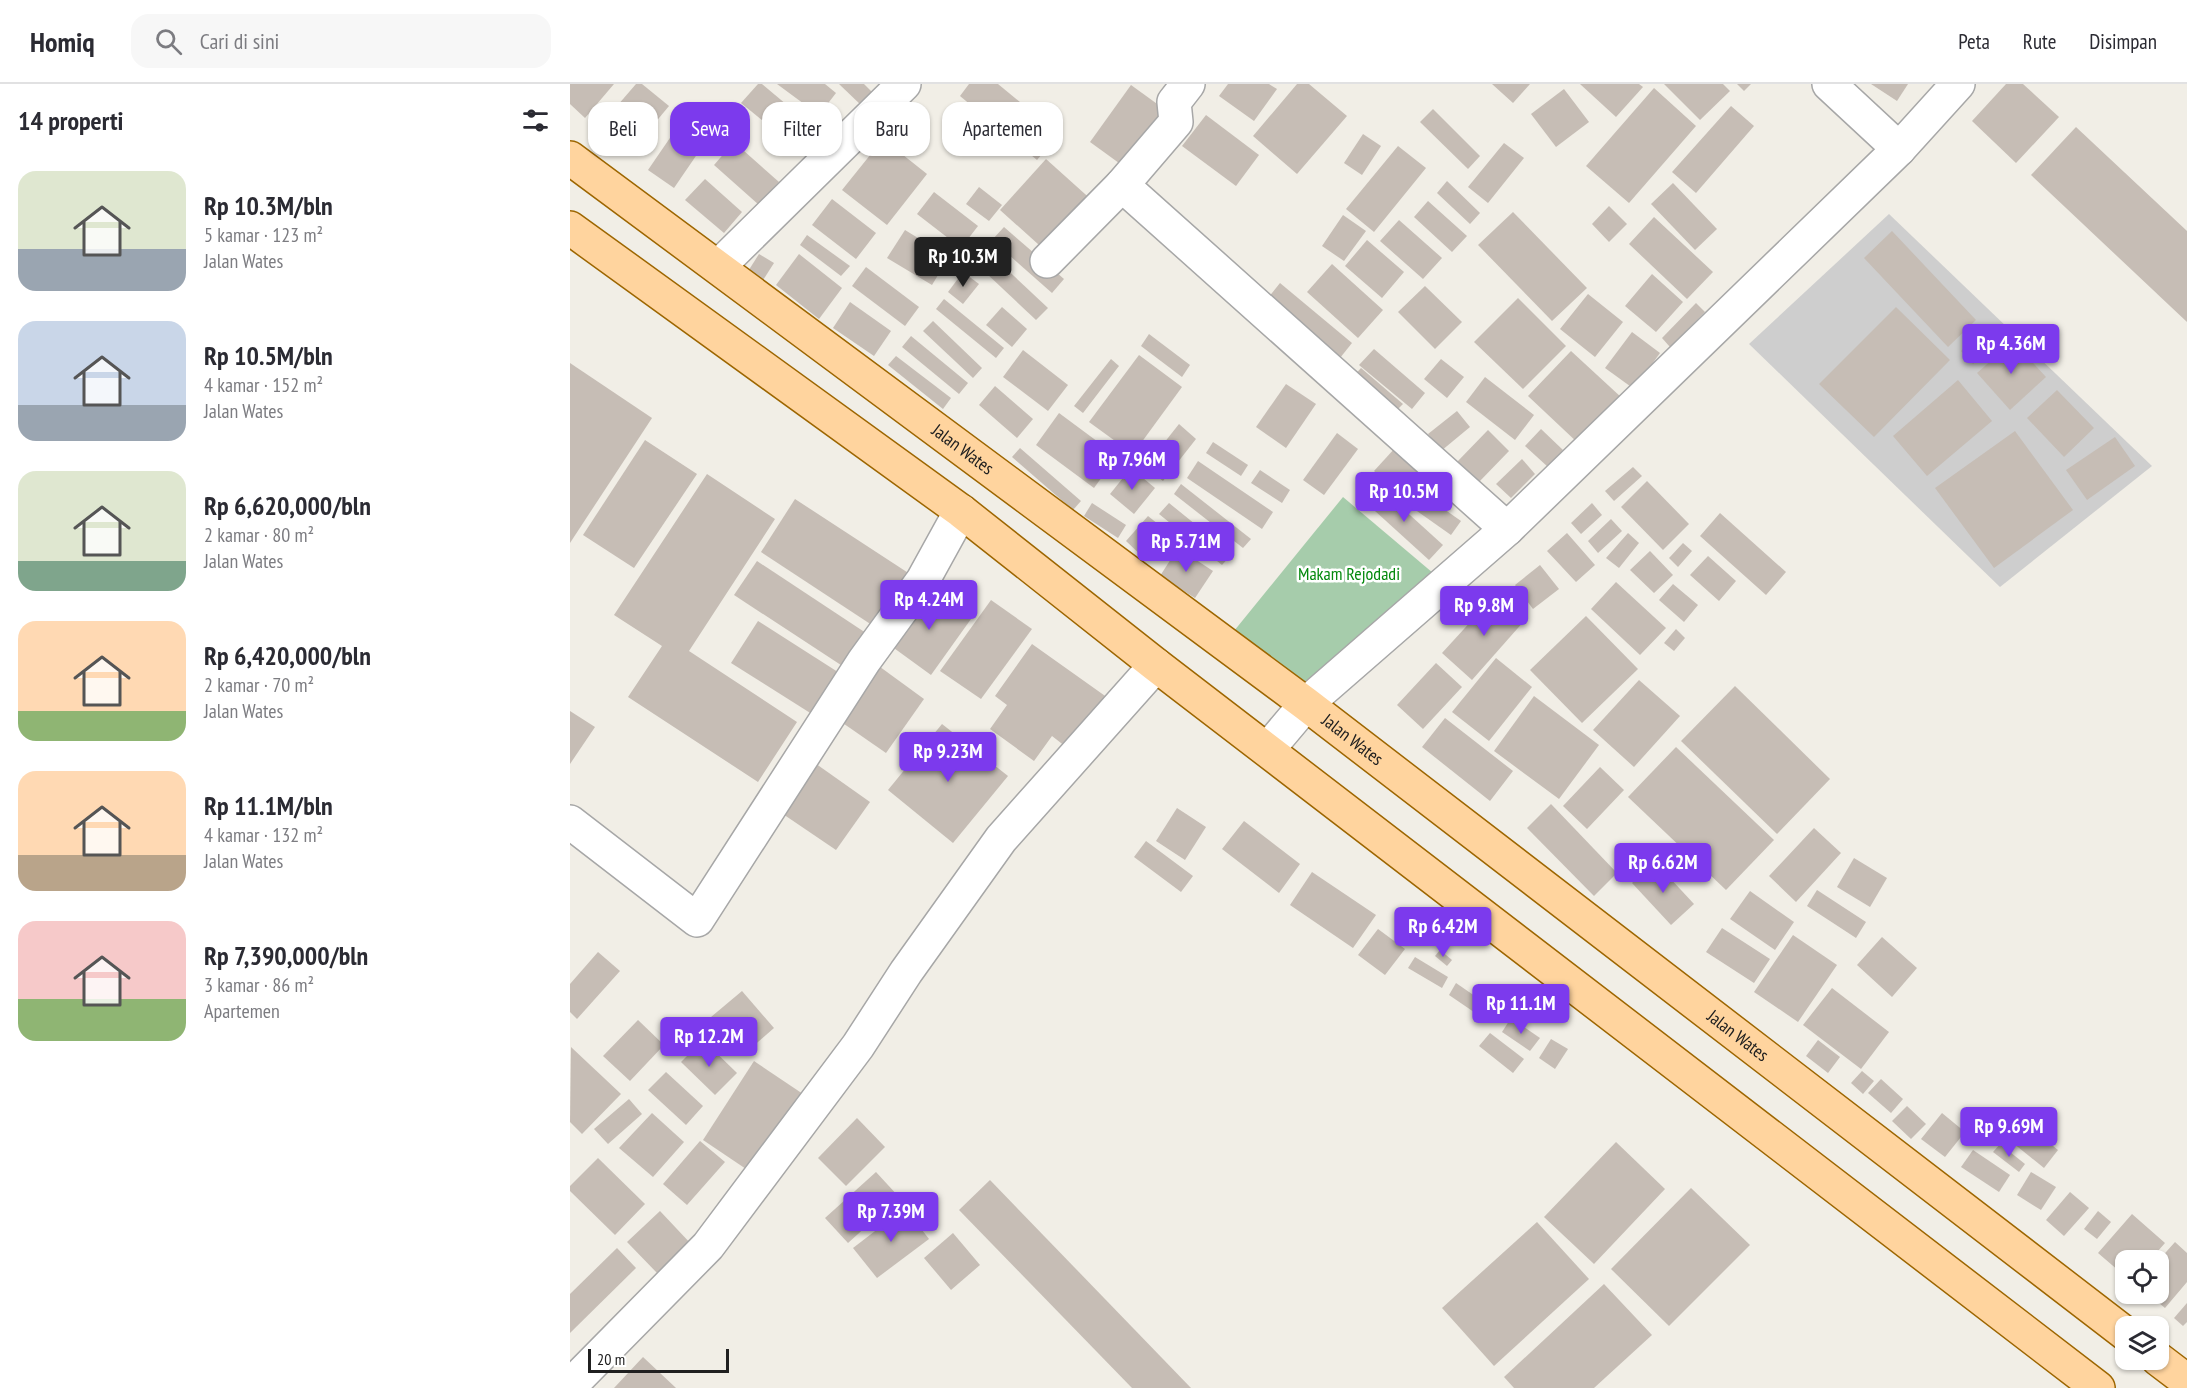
<!DOCTYPE html>
<html lang="id">
<head>
<meta charset="utf-8">
<style>
  :root { --surface:#fff; --page:#f7f7f7; --text:#2b2b33; --muted:#7c7c81; --line:#e1e1e2; --accent:#7c3aed }
  body { margin:0; font-family:"PT Sans Narrow",sans-serif; background:var(--page); color:var(--text); height:100vh; display:flex; flex-direction:column; font-size:22px; white-space:nowrap }
  * { box-sizing:border-box; margin:0 }
  p { font-size:20px; color:var(--muted) }
  .icon { flex:none; width:33px; height:33px; fill:none; stroke:currentColor; stroke-width:2; stroke-linecap:round; stroke-linejoin:round }
  .map { position:relative; flex:1; overflow:hidden }
  .details { display:flex; flex-direction:column; background:var(--surface); width:570px }
  .details>* { flex:none }
  .top-card { position:absolute; left:18px; top:18px; width:570px; height:54px; display:flex; gap:12px }
  .tools { position:absolute; left:1545px; top:1166px; display:grid; gap:12px }
  .tools a { display:grid; place-items:center; width:54px; height:54px; border-radius:12px; background:var(--surface); box-shadow:0 2px 4px #0004; font-size:30px }
  .scale { position:absolute; left:18px; bottom:15px; width:141px; box-sizing:border-box; padding-left:6px; border:3px solid #202020; border-top:0; font-size:16px; line-height:21px; white-space:nowrap; color:#202020; -webkit-text-stroke:4px #fff; paint-order:stroke }
  .price { position:absolute; translate:-50% -51px; padding:0 14px; border-radius:6px; background:var(--accent); color:#fff; font-size:20px; line-height:39px; filter:drop-shadow(0 2px 3px #0008) }
  .price::after { content:''; position:absolute; left:50%; top:36px; width:18px; height:14px; margin-left:-9px; background:inherit; clip-path:polygon(0 0,100% 0,50% 100%) }
  .price.selected { background:#222; color:#fff }
  ul { padding:0; list-style:none }
  li { display:flex; align-items:center; gap:18px; height:150px; padding:0 18px }
  li span { display:grid; place-items:center; flex:none; width:168px; height:120px; border-radius:18px; color:#555 }
  li>.icon { margin-inline-start:auto }
  span .icon { width:72px; height:72px; fill:#fffc; stroke-width:1 }
  li b { font-size:26px }
  h2 { display:flex; justify-content:space-between; align-items:center; height:72px; padding:0 18px; font-size:26px }
  .pill { padding:0 21px; border-radius:18px; background:var(--surface); box-shadow:0 2px 4px #0004; font-size:21px; line-height:54px }
  .pill.selected { background:var(--accent); color:#fff }
  header { display:flex; align-items:center; gap:36px; box-sizing:border-box; height:84px; padding:0 30px; background:var(--surface); border-bottom:2px solid var(--line) }
  header strong { font-size:28px }
  nav { display:flex; gap:33px; margin-inline-start:auto; font-size:21px }
  .search { width:420px; height:54px; background:var(--page); display:flex; align-items:center; gap:15px; box-sizing:border-box; padding:0 21px; border-radius:18px; color:var(--muted); font-size:22px }
  main { display:flex; flex:1; min-height:0 }
  .map>svg:first-child { display:block }
  .religious { fill:#cecece }
  .cemetery { fill:#a6ccab }
  .building { fill:#c6bdb5 }
  .lines { fill:none; stroke-linecap:round; stroke-linejoin:round }
  .minor-casing { stroke:#a7a7a7; stroke-width:36 }
  .major-casing { stroke:#9d6600; stroke-width:36 }
  .minor { stroke:#fff; stroke-width:33 }
  .major { stroke:#ffd49e; stroke-width:33 }
  .labels { text-anchor:middle; stroke-width:5; stroke-linejoin:round; paint-order:stroke }
  .street-label { font-size:18px; fill:#202020; stroke:#fff }
  .park-label { font-size:18px; fill:#04890d; stroke:#fff }
</style>
</head>
<body>
<header>
<strong>Homiq</strong>
<div class="search"><svg class="icon" aria-label="search" viewBox="0 0 24 24"><circle cx="10" cy="10" r="6"/><path d="M15 15l6 6"/></svg>Cari di sini</div>
<nav><a>Peta</a><a>Rute</a><a>Disimpan</a></nav>
</header>
<main>
<section class="details">
<h2>14 properti<svg class="icon" aria-label="filters" viewBox="0 0 24 24"><path d="M4 7h16M4 17h16"/><circle cx="9" cy="7" r="2"/><circle cx="15" cy="17" r="2"/></svg></h2>
<ul>
<li><span style="background:linear-gradient(#dfe7d0 65%,#9aa5b1 0)"><svg class="icon" aria-label="home" viewBox="0 0 24 24"><path d="M3 11l9-7 9 7M6 9v11h12V9"/></svg></span><div><b>Rp 10.3M/bln</b><p>5 kamar · 123 m²</p><p>Jalan Wates</p></div></li>
<li><span style="background:linear-gradient(#c9d6e8 70%,#9aa5b1 0)"><svg class="icon" aria-label="home" viewBox="0 0 24 24"><path d="M3 11l9-7 9 7M6 9v11h12V9"/></svg></span><div><b>Rp 10.5M/bln</b><p>4 kamar · 152 m²</p><p>Jalan Wates</p></div></li>
<li><span style="background:linear-gradient(#dfe7d0 75%,#7fa58c 0)"><svg class="icon" aria-label="home" viewBox="0 0 24 24"><path d="M3 11l9-7 9 7M6 9v11h12V9"/></svg></span><div><b>Rp 6,620,000/bln</b><p>2 kamar · 80 m²</p><p>Jalan Wates</p></div></li>
<li><span style="background:linear-gradient(#ffd9b3 75%,#8fb573 0)"><svg class="icon" aria-label="home" viewBox="0 0 24 24"><path d="M3 11l9-7 9 7M6 9v11h12V9"/></svg></span><div><b>Rp 6,420,000/bln</b><p>2 kamar · 70 m²</p><p>Jalan Wates</p></div></li>
<li><span style="background:linear-gradient(#ffd9b3 70%,#b9a48a 0)"><svg class="icon" aria-label="home" viewBox="0 0 24 24"><path d="M3 11l9-7 9 7M6 9v11h12V9"/></svg></span><div><b>Rp 11.1M/bln</b><p>4 kamar · 132 m²</p><p>Jalan Wates</p></div></li>
<li><span style="background:linear-gradient(#f6c9c9 65%,#8fb573 0)"><svg class="icon" aria-label="home" viewBox="0 0 24 24"><path d="M3 11l9-7 9 7M6 9v11h12V9"/></svg></span><div><b>Rp 7,390,000/bln</b><p>3 kamar · 86 m²</p><p>Apartemen</p></div></li>
</ul>
</section>
<div class="map">
<svg width="1617" height="1304" viewBox="0 0 1617 1304">
  <rect width="100%" height="100%" fill="#f1eee6"/>
  <!-- religious -->
  <polygon class="religious" points="1319,130 1582,382 1430,503 1179,260"/>
  <!-- cemetery -->
  <polygon class="cemetery" points="773,413 863,489 735,599 664,547"/>
  <!-- building -->
  <g class="building">
    <polygon points="0,0 44,0 15,34 0,20"/>
    <polygon points="66,0 72,0 99,22 59,70 28,44"/>
    <polygon points="188,0 192,0 242,42 225,63 171,19"/>
    <polygon points="207,0 255,0 266,9 249,31"/>
    <polygon points="269,0 294,0 305,11 293,23"/>
    <polygon points="399,0 428,0 489,50 467,76 390,12"/>
    <polygon points="658,0 699,0 707,5 684,37 649,12"/>
    <polygon points="727,0 739,0 777,32 727,90 683,52"/>
    <polygon points="922,0 960,0 943,19"/>
    <polygon points="1010,0 1069,0 1073,3 1046,33"/>
    <polygon points="1094,0 1153,0 1160,7 1130,36"/>
    <polygon points="1167,0 1181,0 1174,7"/>
    <polygon points="1301,0 1338,0 1327,17"/>
    <polygon points="1436,0 1453,0 1489,33 1446,79 1402,37"/>
    <polygon points="561,1 601,30 560,87 520,58"/>
    <polygon points="1084,4 1126,42 1059,119 1016,82"/>
    <polygon points="994,5 1019,38 986,63 961,30"/>
    <polygon points="1161,22 1184,42 1126,109 1102,88"/>
    <polygon points="863,25 910,72 898,85 850,38"/>
    <polygon points="117,29 143,47 104,104 78,86"/>
    <polygon points="636,31 689,71 666,102 612,62"/>
    <polygon points="1506,43 1617,147 1617,238 1461,91"/>
    <polygon points="793,50 811,62 792,91 774,79"/>
    <polygon points="313,55 357,90 317,141 272,106"/>
    <polygon points="164,58 209,98 189,121 144,81"/>
    <polygon points="934,59 954,74 918,119 898,103"/>
    <polygon points="828,62 856,84 804,148 776,125"/>
    <polygon points="476,75 525,119 479,170 430,126"/>
    <polygon points="135,95 172,128 154,149 115,116"/>
    <polygon points="877,97 910,129 900,140 867,109"/>
    <polygon points="1103,99 1147,145 1125,166 1081,120"/>
    <polygon points="409,103 432,121 419,137 396,120"/>
    <polygon points="364,108 408,142 391,164 347,130"/>
    <polygon points="262,115 306,149 286,175 242,141"/>
    <polygon points="858,117 897,152 882,168 844,133"/>
    <polygon points="1039,122 1057,140 1039,158 1022,140"/>
    <polygon points="943,128 1017,204 982,237 908,161"/>
    <polygon points="773,131 796,147 774,177 752,162"/>
    <polygon points="1084,133 1143,188 1117,215 1059,160"/>
    <polygon points="829,136 872,174 853,195 810,157"/>
    <polygon points="434,143 494,195 482,209 422,156"/>
    <polygon points="335,146 379,173 362,201 317,174"/>
    <polygon points="1322,147 1406,236 1378,263 1294,174"/>
    <polygon points="237,151 280,182 271,192 230,161"/>
    <polygon points="797,156 834,188 812,214 775,182"/>
    <polygon points="412,162 478,224 466,236 400,174"/>
    <polygon points="189,170 204,179 190,201 175,192"/>
    <polygon points="229,170 272,204 249,235 206,201"/>
    <polygon points="762,180 813,226 788,254 737,208"/>
    <polygon points="296,183 349,223 335,242 282,202"/>
    <polygon points="393,188 409,200 393,220 378,208"/>
    <polygon points="1082,190 1113,218 1086,248 1055,222"/>
    <polygon points="710,199 782,259 766,279 694,219"/>
    <polygon points="855,202 892,238 865,265 828,228"/>
    <polygon points="1018,210 1053,238 1025,273 990,245"/>
    <polygon points="948,214 996,262 953,305 904,258"/>
    <polygon points="374,215 434,264 426,274 366,225"/>
    <polygon points="280,218 321,247 304,272 263,244"/>
    <polygon points="1126,219 1135,228 1100,263 1092,254"/>
    <polygon points="432,223 457,245 442,263 416,241"/>
    <polygon points="1326,223 1380,276 1304,353 1249,300"/>
    <polygon points="363,237 412,284 403,294 353,247"/>
    <polygon points="1417,243 1429,257 1403,280 1391,267"/>
    <polygon points="1062,248 1090,269 1064,305 1035,284"/>
    <polygon points="579,250 620,281 612,293 571,262"/>
    <polygon points="341,252 398,299 389,310 332,263"/>
    <polygon points="1443,257 1476,293 1440,326 1407,289"/>
    <polygon points="804,265 855,309 842,325 789,281"/>
    <polygon points="453,266 498,301 478,327 433,293"/>
    <polygon points="1001,267 1052,314 1009,360 958,312"/>
    <polygon points="569,271 612,303 563,370 519,338"/>
    <polygon points="326,272 381,314 373,325 318,281"/>
    <polygon points="541,275 549,282 513,329 504,322"/>
    <polygon points="871,275 894,293 877,314 854,295"/>
    <polygon points="0,279 82,334 0,459"/>
    <polygon points="791,284 833,320 824,329 782,294"/>
    <polygon points="915,293 964,331 945,356 896,318"/>
    <polygon points="1388,296 1422,337 1357,392 1323,352"/>
    <polygon points="716,300 746,320 716,364 686,343"/>
    <polygon points="425,302 463,335 447,354 409,321"/>
    <polygon points="1487,306 1524,344 1494,373 1457,334"/>
    <polygon points="887,327 900,343 871,367 858,350"/>
    <polygon points="489,329 547,372 524,404 466,361"/>
    <polygon points="609,340 626,355 593,397 575,383"/>
    <polygon points="971,345 993,366 978,383 955,362"/>
    <polygon points="918,346 939,367 908,399 886,379"/>
    <polygon points="1445,347 1503,426 1424,484 1365,404"/>
    <polygon points="767,349 788,365 754,411 733,396"/>
    <polygon points="1545,353 1565,382 1517,416 1496,386"/>
    <polygon points="75,356 127,390 64,484 13,451"/>
    <polygon points="643,358 678,381 671,392 636,369"/>
    <polygon points="450,364 511,417 503,426 442,373"/>
    <polygon points="825,364 848,386 826,408 804,387"/>
    <polygon points="952,375 965,390 941,414 926,400"/>
    <polygon points="628,377 703,428 692,445 617,394"/>
    <polygon points="1063,383 1072,392 1044,417 1035,407"/>
    <polygon points="561,384 585,404 564,430 540,410"/>
    <polygon points="690,386 720,406 712,419 681,399"/>
    <polygon points="137,390 205,435 119,567 227,638 188,698 58,613 92,562 44,531"/>
    <polygon points="1077,397 1119,440 1093,466 1051,423"/>
    <polygon points="611,400 681,455 673,464 604,410"/>
    <polygon points="808,402 873,461 859,476 794,417"/>
    <polygon points="847,406 891,437 881,451 837,420"/>
    <polygon points="225,415 346,494 311,547 191,468"/>
    <polygon points="522,419 556,441 548,454 514,432"/>
    <polygon points="599,419 662,470 652,481 589,430"/>
    <polygon points="1022,419 1032,431 1011,450 1001,439"/>
    <polygon points="1150,429 1216,488 1196,511 1130,452"/>
    <polygon points="578,432 598,448 575,475 556,457"/>
    <polygon points="1041,435 1052,447 1028,469 1018,457"/>
    <polygon points="997,449 1025,481 1006,498 977,467"/>
    <polygon points="1058,449 1069,459 1049,484 1036,474"/>
    <polygon points="1113,459 1122,467 1108,483 1099,474"/>
    <polygon points="608,464 643,487 625,514 590,492"/>
    <polygon points="1080,467 1103,491 1084,509 1060,486"/>
    <polygon points="1138,472 1166,497 1149,517 1120,491"/>
    <polygon points="187,477 299,551 277,585 164,511"/>
    <polygon points="970,481 989,505 963,525 945,501"/>
    <polygon points="1046,498 1096,544 1070,571 1021,525"/>
    <polygon points="1103,500 1128,521 1114,538 1089,516"/>
    <polygon points="357,503 401,535 361,591 317,559"/>
    <polygon points="926,510 955,536 902,596 872,569"/>
    <polygon points="421,516 462,545 411,615 370,587"/>
    <polygon points="1016,532 1068,585 1012,639 960,586"/>
    <polygon points="188,537 271,590 245,632 161,579"/>
    <polygon points="1106,545 1115,554 1104,567 1094,559"/>
    <polygon points="462,560 538,614 500,666 482,652 464,677 420,645 437,621 425,612"/>
    <polygon points="926,574 962,603 919,657 882,628"/>
    <polygon points="866,579 892,603 853,645 827,621"/>
    <polygon points="306,580 354,615 316,669 267,635"/>
    <polygon points="1069,596 1110,632 1064,683 1023,646"/>
    <polygon points="1165,602 1260,695 1207,750 1111,657"/>
    <polygon points="964,612 1029,661 989,715 924,667"/>
    <polygon points="0,627 25,643 0,680"/>
    <polygon points="875,634 943,687 920,717 852,663"/>
    <polygon points="372,640 438,692 383,759 318,706"/>
    <polygon points="1106,663 1204,756 1156,806 1058,713"/>
    <polygon points="242,677 300,718 266,766 207,726"/>
    <polygon points="1030,683 1054,706 1017,745 993,722"/>
    <polygon points="981,720 1047,789 1024,812 957,744"/>
    <polygon points="607,724 636,743 615,776 586,757"/>
    <polygon points="674,737 730,780 709,809 652,765"/>
    <polygon points="1244,744 1271,769 1226,818 1199,792"/>
    <polygon points="576,757 623,792 611,808 564,773"/>
    <polygon points="1284,774 1317,794 1300,823 1267,803"/>
    <polygon points="1085,778 1124,820 1101,841 1062,799"/>
    <polygon points="742,788 806,831 783,864 720,821"/>
    <polygon points="1247,806 1296,838 1286,854 1237,822"/>
    <polygon points="1180,807 1224,838 1205,866 1160,835"/>
    <polygon points="1152,844 1200,875 1184,899 1136,868"/>
    <polygon points="808,845 835,865 815,891 788,871"/>
    <polygon points="1223,851 1267,881 1228,938 1184,908"/>
    <polygon points="1312,853 1347,884 1322,913 1287,881"/>
    <polygon points="870,866 882,876 877,882 865,872"/>
    <polygon points="28,868 50,887 7,935 0,928 0,900"/>
    <polygon points="845,873 878,893 872,904 838,884"/>
    <polygon points="886,899 928,928 920,939 879,911"/>
    <polygon points="1262,904 1319,948 1291,985 1233,941"/>
    <polygon points="172,907 204,944 174,970 141,933"/>
    <polygon points="941,934 970,954 960,967 932,948"/>
    <polygon points="68,936 94,961 60,997 33,972"/>
    <polygon points="920,949 954,975 943,989 909,962"/>
    <polygon points="981,955 998,965 985,985 969,974"/>
    <polygon points="133,956 167,989 145,1011 111,978"/>
    <polygon points="1248,956 1270,973 1258,989 1236,972"/>
    <polygon points="1,963 51,1010 12,1050 0,1038"/>
    <polygon points="184,977 233,1010 182,1089 133,1056"/>
    <polygon points="1292,987 1304,997 1293,1010 1281,999"/>
    <polygon points="96,988 133,1022 116,1041 78,1006"/>
    <polygon points="1311,995 1333,1015 1321,1029 1298,1009"/>
    <polygon points="59,1015 72,1030 38,1060 24,1045"/>
    <polygon points="1337,1022 1356,1040 1341,1055 1322,1037"/>
    <polygon points="82,1029 114,1058 83,1093 49,1064"/>
    <polygon points="1372,1029 1395,1048 1375,1073 1351,1055"/>
    <polygon points="287,1034 315,1063 276,1102 248,1074"/>
    <polygon points="1452,1037 1488,1066 1474,1084 1438,1055"/>
    <polygon points="130,1057 155,1078 117,1121 93,1100"/>
    <polygon points="1046,1058 1095,1105 1024,1180 974,1133"/>
    <polygon points="1430,1060 1455,1080 1449,1088 1423,1068"/>
    <polygon points="1403,1066 1440,1091 1429,1108 1391,1083"/>
    <polygon points="28,1074 75,1120 45,1151 0,1107 0,1102"/>
    <polygon points="306,1088 329,1113 278,1159 255,1134"/>
    <polygon points="1461,1088 1486,1103 1471,1126 1447,1111"/>
    <polygon points="420,1096 621,1304 562,1304 389,1126"/>
    <polygon points="1121,1104 1180,1161 1099,1242 1041,1185"/>
    <polygon points="1500,1108 1519,1124 1494,1152 1476,1136"/>
    <polygon points="335,1124 359,1155 307,1194 283,1164"/>
    <polygon points="90,1127 122,1161 89,1191 57,1158"/>
    <polygon points="1528,1127 1541,1138 1527,1155 1514,1145"/>
    <polygon points="1562,1130 1595,1159 1580,1176 1556,1176 1556,1193 1528,1169"/>
    <polygon points="967,1138 1019,1195 924,1282 872,1224"/>
    <polygon points="383,1149 410,1181 381,1206 354,1174"/>
    <polygon points="1605,1158 1617,1169 1617,1198 1595,1224 1577,1209 1588,1209 1588,1177"/>
    <polygon points="47,1164 66,1184 0,1249 0,1210"/>
    <polygon points="1034,1200 1082,1251 1024,1304 944,1304 934,1293"/>
    <polygon points="1617,1219 1617,1238 1613,1242 1604,1234"/>
    <polygon points="73,1273 106,1304 44,1304"/>
  </g>
  <g class="lines">
    <defs>
      <g id="minor">
        <polyline points="1259,0 1329,65"/>
        <polyline points="552,101 937,445"/>
        <polyline points="477,177 552,101 606,38 604,18 618,0"/>
        <polyline points="148,183 334,0"/>
        <polyline points="698,665 736,620 937,445 1329,65 1388,0"/>
        <polyline points="0,738 127,836 294,577 353,496 391,427"/>
        <polyline points="0,1302 138,1162 288,962 336,888 431,755 586,581"/>
      </g>
      <g id="major">
        <path id="s1" d="M0,74L736,620L1556,1250"/>
        <polyline points="0,144 391,427 586,581 1528,1304"/>
        <polyline points="1588,1275 1617,1297"/>
      </g>
    </defs>
    <!-- minor casing -->
    <use href="#minor" class="minor-casing"/>
    <!-- major casing -->
    <use href="#major" class="major-casing"/>
    <!-- minor -->
    <use href="#minor" class="minor"/>
    <!-- major -->
    <use href="#major" class="major"/>
  </g>
  <g class="labels">
    <!-- street labels -->
    <g class="street-label">
      <text dy="6" stroke="none"><textPath href="#s1" startOffset="489">Jalan Wates</textPath></text>
      <text dy="6" stroke="none"><textPath href="#s1" startOffset="975">Jalan Wates</textPath></text>
      <text dy="6" stroke="none"><textPath href="#s1" startOffset="1461">Jalan Wates</textPath></text>
    </g>
    <!-- park labels -->
    <g class="park-label">
      <text x="779" y="496">Makam Rejodadi</text>
    </g>
  </g>
</svg>
<div class="tools">
<a><svg class="icon" aria-label="locate" viewBox="0 0 24 24"><circle cx="12" cy="12" r="6"/><path d="M12 2v4M12 18v4M2 12h4M18 12h4"/></svg></a>
<a><svg class="icon" aria-label="layers" viewBox="0 0 24 24"><path d="M12 4l9 5-9 5-9-5zM3 14l9 5 9-5"/></svg></a>
</div>
<div class="scale">20 m</div>
<b class="price selected" style="left:393px;top:204px">Rp 10.3M</b>
<b class="price" style="left:1441px;top:291px">Rp 4.36M</b>
<b class="price" style="left:562px;top:407px">Rp 7.96M</b>
<b class="price" style="left:834px;top:439px">Rp 10.5M</b>
<b class="price" style="left:616px;top:489px">Rp 5.71M</b>
<b class="price" style="left:359px;top:547px">Rp 4.24M</b>
<b class="price" style="left:914px;top:553px">Rp 9.8M</b>
<b class="price" style="left:378px;top:699px">Rp 9.23M</b>
<b class="price" style="left:1093px;top:810px">Rp 6.62M</b>
<b class="price" style="left:873px;top:874px">Rp 6.42M</b>
<b class="price" style="left:951px;top:951px">Rp 11.1M</b>
<b class="price" style="left:139px;top:984px">Rp 12.2M</b>
<b class="price" style="left:1439px;top:1074px">Rp 9.69M</b>
<b class="price" style="left:321px;top:1159px">Rp 7.39M</b>
<div class="top-card">
<a class="pill">Beli</a>
<a class="pill selected">Sewa</a>
<a class="pill">Filter</a>
<a class="pill">Baru</a>
<a class="pill">Apartemen</a>
</div>
</div>
</main>
</body>
</html>
